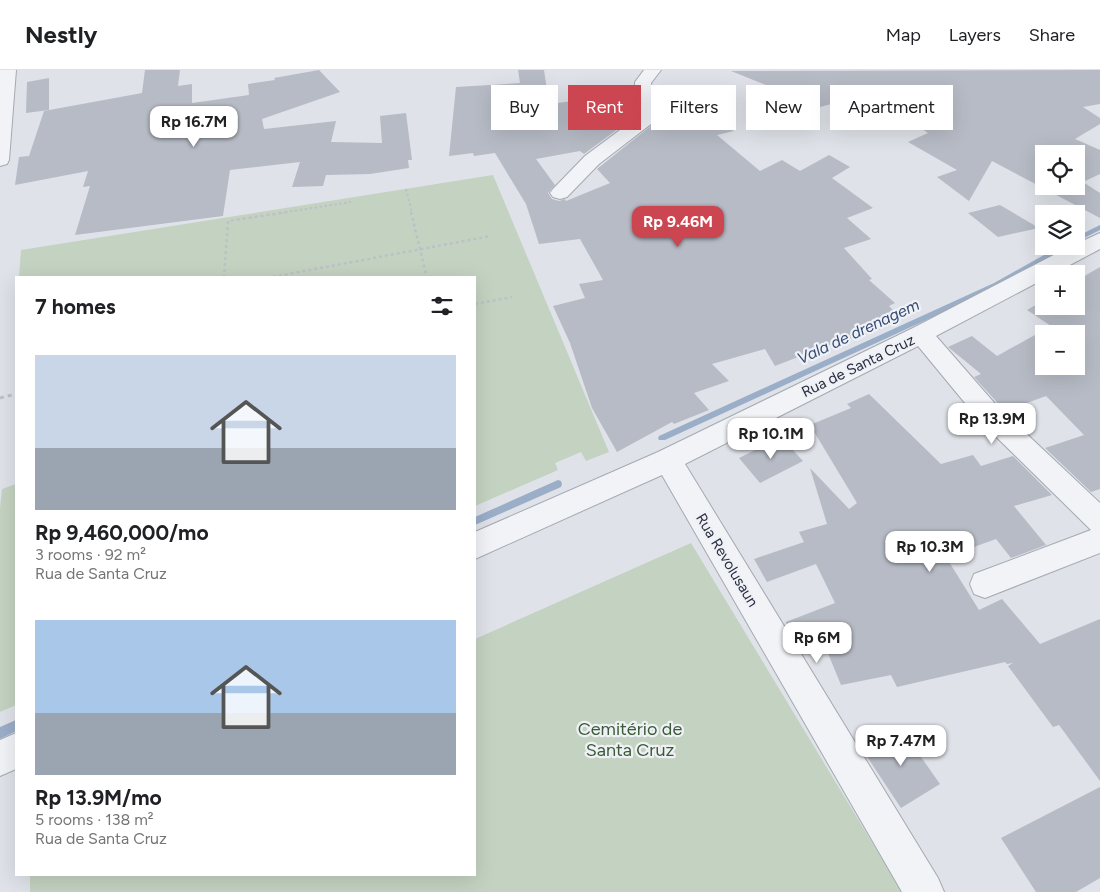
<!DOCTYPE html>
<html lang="en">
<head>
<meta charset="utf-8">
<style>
  :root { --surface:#fff; --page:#f6f6f6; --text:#202124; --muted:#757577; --line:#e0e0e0; --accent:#cc4651 }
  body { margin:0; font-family:Figtree,sans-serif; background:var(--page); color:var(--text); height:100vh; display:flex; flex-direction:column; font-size:19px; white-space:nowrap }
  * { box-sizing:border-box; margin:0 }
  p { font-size:16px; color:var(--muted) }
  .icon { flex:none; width:28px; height:28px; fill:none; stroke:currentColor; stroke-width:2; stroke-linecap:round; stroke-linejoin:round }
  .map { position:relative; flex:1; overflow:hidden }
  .details { position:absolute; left:15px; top:206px; width:461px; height:600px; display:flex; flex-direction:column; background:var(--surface); border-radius:0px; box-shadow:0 5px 20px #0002 }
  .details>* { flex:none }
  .banner { position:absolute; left:491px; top:15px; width:475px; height:45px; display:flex; gap:10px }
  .tools { position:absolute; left:1035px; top:75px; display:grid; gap:10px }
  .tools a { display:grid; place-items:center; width:50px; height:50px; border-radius:0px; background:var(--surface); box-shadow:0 5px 20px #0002; font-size:25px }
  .price { position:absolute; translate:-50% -42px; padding:0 11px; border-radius:10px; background:#fff; color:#222; font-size:16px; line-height:32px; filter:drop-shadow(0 1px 2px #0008) }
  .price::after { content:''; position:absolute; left:50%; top:30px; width:15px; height:11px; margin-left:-8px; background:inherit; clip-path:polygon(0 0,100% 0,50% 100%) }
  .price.current { background:var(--accent); color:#fff }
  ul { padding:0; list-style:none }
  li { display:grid; align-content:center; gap:10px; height:265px; padding:0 20px }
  li span { display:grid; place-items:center; height:155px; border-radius:0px; color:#555 }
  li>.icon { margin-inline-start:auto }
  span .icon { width:90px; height:90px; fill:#fffc; stroke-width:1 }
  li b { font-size:21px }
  h2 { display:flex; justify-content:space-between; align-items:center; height:60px; padding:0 20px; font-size:21px }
  .tag { padding:0 18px; border-radius:0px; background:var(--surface); box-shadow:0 5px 20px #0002; font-size:18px; line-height:45px }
  .tag.current { background:var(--accent); color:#fff }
  header { display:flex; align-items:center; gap:30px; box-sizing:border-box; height:70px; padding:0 25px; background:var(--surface); border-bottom:1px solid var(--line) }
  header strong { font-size:24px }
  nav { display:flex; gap:28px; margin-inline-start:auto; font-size:18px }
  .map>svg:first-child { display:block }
  .green { fill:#c4d2c1 }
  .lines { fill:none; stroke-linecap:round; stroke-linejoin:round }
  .stream { fill:#9baec8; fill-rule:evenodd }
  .building { fill:#b7bbc5; fill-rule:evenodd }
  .minor-casing { stroke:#a4a9b2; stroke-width:2 }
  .path-far2 { stroke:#bdc0c7; stroke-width:2; stroke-dasharray:2.5 2.5; stroke-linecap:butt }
  .path-far1 { stroke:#bdc0c7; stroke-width:2.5; stroke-dasharray:3 3; stroke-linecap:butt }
  .path { stroke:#bdc0c7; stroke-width:3; stroke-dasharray:4 4; stroke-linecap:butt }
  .minor { fill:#f2f3f7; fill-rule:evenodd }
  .labels { text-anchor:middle; stroke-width:4.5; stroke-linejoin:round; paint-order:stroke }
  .street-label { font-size:15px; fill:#282f3f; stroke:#eff1f6 }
  .water-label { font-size:16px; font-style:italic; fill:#334b72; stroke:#eff1f6 }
  .near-park-label { font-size:18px; fill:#3a5b36; stroke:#eff1f6 }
</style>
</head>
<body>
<header>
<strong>Nestly</strong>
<nav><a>Map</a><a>Layers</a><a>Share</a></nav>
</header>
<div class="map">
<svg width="1100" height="822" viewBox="0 0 1100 822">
  <rect width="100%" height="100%" fill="#dfe2e8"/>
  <!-- green -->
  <g class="green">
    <polygon points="493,105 609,382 586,391 581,382 555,393 558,400 475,436 475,208 19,207 21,180"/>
    <polygon points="16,414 16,635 0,642 0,438 2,419"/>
    <polygon points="691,473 902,822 30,822 30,805 475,805 475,569"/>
  </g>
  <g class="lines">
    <!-- stream -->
    <g class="stream">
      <polygon points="1100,155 1100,160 1076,172 1076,167"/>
      <polygon points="1060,176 1068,176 998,217 665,370 659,370 658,368 659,366 994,213"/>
      <polygon points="558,410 561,411 562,414 561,417 475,455 475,447"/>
      <polygon points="16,650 16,661 0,669 0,657"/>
    </g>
  </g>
  <!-- building -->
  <g class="building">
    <polygon points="145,0 180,0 178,16 192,14 192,33 249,25 248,14 275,10 274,8 319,0 340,22 262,49 264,59 336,51 331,72 382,73 380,46 406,43 412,90 408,90 409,98 370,104 326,105 323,116 292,117 300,92 230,100 223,146 75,165 90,116 83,117 88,101 15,115 19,87 29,86 44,41 142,23"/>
    <polygon points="518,0 544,0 549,34 573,31 574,35 633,25 634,47 584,84 580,81 536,89 555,115 548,123 552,129 559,131 565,129 566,131 610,113 597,99 652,55 656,50 654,22 666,20 734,61 717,65 760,101 782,90 800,101 829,85 850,97 832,108 873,138 847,148 871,169 844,178 872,209 869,210 895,233 889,236 900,247 877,256 881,259 821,278 775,296 765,279 712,294 729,311 694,323 709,340 674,354 672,352 617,382 592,338 570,273 553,236 585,228 579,214 603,210 580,169 539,174 526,134 495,83 474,86 473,83 449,86 456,17 520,13"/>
    <path d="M1100,0V34L1083,37L1100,48V54L1075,69L1100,80V104L1083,112L1100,123V148L992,91L969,131L937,107L957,100L908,72L928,63L889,38L908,28L903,15L820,37L731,1ZM1044,84H1076V116H1044Z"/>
    <polygon points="49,8 49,40 26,43 27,12"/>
    <polygon points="1000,135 1039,158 998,167 968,143"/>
    <path d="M1100,197V419L1091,422L1045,378L1084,365L1049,329L1046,326L1005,341L974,307L981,304L948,277L972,266L997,286L1051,256L1027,240L1044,230V236H1076V211ZM1044,264H1076V296H1044Z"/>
    <polygon points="869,324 941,394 973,385 981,396 1013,386 1052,425 1014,436 1046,475 1011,488 996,469 946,487 979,540 1002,529 1040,574 1100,549 1100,711 1059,655 1053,657 1008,596 1013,593 1007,594 1005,592 897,617 891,605 841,615 820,564 799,573 786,552 835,533 816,494 767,512 754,489 804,472 799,462 827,454 810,398 849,439 857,433 810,355 851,338 847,334"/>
    <polygon points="781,367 803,391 760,413 739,388"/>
    <polygon points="900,657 940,714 901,738 862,679"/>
    <polygon points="1100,717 1100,808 1076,822 1036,822 1001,768"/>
  </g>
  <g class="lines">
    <defs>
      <g id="minor">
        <polygon points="0,0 16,0 9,90 7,94 0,96"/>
        <polygon points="644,0 661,0 651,13 654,50 651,54 599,94 567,127 560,129 553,127 550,123 553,119 585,86 636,48 635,12"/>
        <polygon points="1100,163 1100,179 1053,204 1044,204 1044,209 936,266 997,336 1100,433 1100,483 985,528 974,524 970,514 974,504 1091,460 979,350 918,276 685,394 938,808 944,822 902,822 662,405 475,489 475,462 658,382 913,258 1071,176 1076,176 1076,174"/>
        <polygon points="16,663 16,699 0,706 0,670"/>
      </g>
    </defs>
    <!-- minor casing -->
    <use href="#minor" class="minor-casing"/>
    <!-- path-far2 -->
    <g class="path-far2">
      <polyline points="406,119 412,143"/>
      <polyline points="280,143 351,132"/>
    </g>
    <!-- path-far1 -->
    <g class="path-far1">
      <polyline points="411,142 427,208"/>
      <polyline points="224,208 228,151 288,142"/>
      <polyline points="267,208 491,166"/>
      <polyline points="475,234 512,227"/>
    </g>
    <!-- path -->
    <polyline class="path" points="0,328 16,324"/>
    <!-- minor -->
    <use href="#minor" class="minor"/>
  </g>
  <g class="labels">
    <!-- street labels -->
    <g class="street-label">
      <text transform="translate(858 296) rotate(-26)" y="5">Rua de Santa Cruz</text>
      <text transform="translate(727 490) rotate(59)" y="5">Rua Revolusaun</text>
    </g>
    <!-- water labels -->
    <g class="water-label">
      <text transform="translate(858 261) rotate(-25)" y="6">Vala de drenagem</text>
    </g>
    <!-- near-park labels -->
    <g class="near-park-label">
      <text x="630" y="665">Cemitério de<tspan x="630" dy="21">Santa Cruz</tspan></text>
    </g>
  </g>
</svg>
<div class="tools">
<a><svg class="icon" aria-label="locate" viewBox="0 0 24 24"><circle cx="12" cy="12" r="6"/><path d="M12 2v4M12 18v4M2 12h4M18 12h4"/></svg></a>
<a><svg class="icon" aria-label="layers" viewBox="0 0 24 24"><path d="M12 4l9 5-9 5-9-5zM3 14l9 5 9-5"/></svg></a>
<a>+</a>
<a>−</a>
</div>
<b class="price" style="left:194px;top:78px">Rp 16.7M</b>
<b class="price current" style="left:678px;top:178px">Rp 9.46M</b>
<b class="price" style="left:992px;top:375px">Rp 13.9M</b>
<b class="price" style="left:771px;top:390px">Rp 10.1M</b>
<b class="price" style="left:930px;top:503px">Rp 10.3M</b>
<b class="price" style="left:817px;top:594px">Rp 6M</b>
<b class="price" style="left:901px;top:697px">Rp 7.47M</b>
<div class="banner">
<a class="tag">Buy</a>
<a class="tag current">Rent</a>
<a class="tag">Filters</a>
<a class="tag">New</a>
<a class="tag">Apartment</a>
</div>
<section class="details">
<h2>7 homes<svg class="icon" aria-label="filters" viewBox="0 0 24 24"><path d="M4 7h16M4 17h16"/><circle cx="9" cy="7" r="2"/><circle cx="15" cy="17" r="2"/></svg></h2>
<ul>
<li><span style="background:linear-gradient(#c9d6e8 60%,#9aa5b1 0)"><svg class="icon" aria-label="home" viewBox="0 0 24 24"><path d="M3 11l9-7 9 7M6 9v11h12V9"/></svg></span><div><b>Rp 9,460,000/mo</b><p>3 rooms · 92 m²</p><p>Rua de Santa Cruz</p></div></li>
<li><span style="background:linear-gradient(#a9c7e8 60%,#9aa5b1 0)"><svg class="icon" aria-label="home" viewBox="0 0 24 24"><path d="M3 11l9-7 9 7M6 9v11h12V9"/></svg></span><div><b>Rp 13.9M/mo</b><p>5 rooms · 138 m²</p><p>Rua de Santa Cruz</p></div></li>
</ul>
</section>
</div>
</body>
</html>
